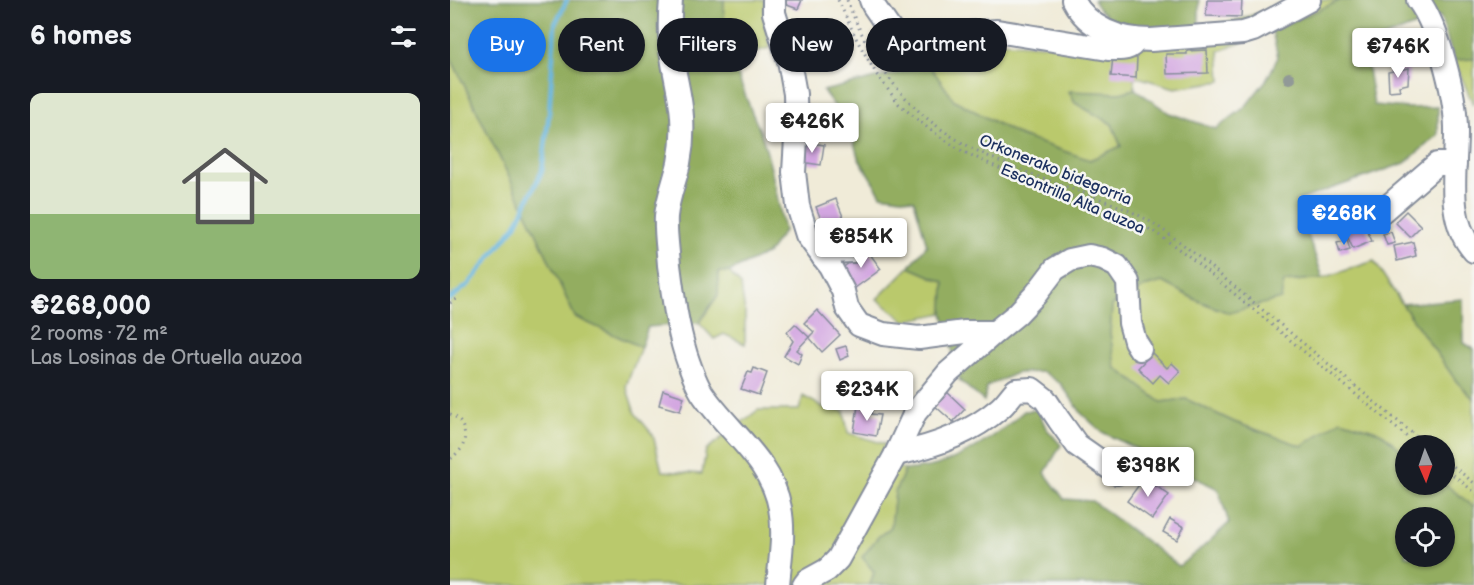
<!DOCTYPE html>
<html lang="en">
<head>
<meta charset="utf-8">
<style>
  :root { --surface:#171b24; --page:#242831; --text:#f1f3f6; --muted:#9ea1a6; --accent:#1a73e8 }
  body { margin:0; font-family:"Balsamiq Sans",sans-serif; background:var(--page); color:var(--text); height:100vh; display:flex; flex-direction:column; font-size:22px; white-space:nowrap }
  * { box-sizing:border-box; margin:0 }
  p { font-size:20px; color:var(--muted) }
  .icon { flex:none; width:33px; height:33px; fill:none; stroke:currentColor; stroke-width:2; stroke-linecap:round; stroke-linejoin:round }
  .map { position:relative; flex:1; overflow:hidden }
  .drawer { display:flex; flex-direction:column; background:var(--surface); width:450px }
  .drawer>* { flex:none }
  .banner { position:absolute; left:18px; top:18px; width:570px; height:54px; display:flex; gap:12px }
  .needle { width:39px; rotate:178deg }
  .fabs { position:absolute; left:945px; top:435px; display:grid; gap:12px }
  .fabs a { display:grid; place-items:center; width:60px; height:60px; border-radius:50%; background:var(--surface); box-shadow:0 2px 4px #0004; font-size:30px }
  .price { position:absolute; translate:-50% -51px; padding:0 14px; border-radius:6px; background:#fff; color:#222; font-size:20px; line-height:39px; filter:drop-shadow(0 2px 3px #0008) }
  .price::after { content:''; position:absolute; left:50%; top:36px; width:18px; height:14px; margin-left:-9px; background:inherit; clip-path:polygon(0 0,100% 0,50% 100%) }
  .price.active { background:var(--accent); color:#fff }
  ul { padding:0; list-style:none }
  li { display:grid; align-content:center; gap:12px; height:318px; padding:0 30px }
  li span { display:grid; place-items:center; height:186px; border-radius:12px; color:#555 }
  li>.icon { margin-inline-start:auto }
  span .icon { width:108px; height:108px; fill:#fffc; stroke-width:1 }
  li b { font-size:26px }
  h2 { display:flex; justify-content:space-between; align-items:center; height:72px; padding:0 30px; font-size:26px }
  .chip { padding:0 21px; border-radius:27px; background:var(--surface); box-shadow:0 2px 4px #0004; font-size:21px; line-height:54px }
  .chip.active { background:var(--accent); color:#fff }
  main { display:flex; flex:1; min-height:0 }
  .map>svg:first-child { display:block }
  .green { fill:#bac96c; stroke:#6a7c65; stroke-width:1.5 }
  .forest { fill:#93ad60; stroke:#576e5f; stroke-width:1.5; fill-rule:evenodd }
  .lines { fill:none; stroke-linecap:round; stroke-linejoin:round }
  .stream { stroke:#62b3dd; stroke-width:4.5 }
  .building { fill:#d3a6e1 }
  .minor-casing { stroke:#868d9b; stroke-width:26 }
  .path { stroke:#868d9b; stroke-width:3; stroke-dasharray:1.5 4.5; stroke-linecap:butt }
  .minor { stroke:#fff; stroke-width:22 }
  .tree { fill:#919997 }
  .labels { text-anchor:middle; stroke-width:5; stroke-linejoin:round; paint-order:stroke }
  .street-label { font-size:16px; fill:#1b2f5e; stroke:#f6f6f2 }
</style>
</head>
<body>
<main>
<section class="drawer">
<h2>6 homes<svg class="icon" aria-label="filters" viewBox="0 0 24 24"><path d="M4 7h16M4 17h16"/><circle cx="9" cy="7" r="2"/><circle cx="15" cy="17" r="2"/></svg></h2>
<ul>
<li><span style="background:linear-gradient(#dfe7d0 65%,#8fb573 0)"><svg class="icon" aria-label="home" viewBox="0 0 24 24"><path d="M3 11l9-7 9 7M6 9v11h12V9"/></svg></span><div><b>€268,000</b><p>2 rooms · 72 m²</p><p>Las Losinas de Ortuella auzoa</p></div></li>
</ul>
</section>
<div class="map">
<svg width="1024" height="585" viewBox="0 0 1024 585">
  <rect width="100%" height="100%" fill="#f6f6f2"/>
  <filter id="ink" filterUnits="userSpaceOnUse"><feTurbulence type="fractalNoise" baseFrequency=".0167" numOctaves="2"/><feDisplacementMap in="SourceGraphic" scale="12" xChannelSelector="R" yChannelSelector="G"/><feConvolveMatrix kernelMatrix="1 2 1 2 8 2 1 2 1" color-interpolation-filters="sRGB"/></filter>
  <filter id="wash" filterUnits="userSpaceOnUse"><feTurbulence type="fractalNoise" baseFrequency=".008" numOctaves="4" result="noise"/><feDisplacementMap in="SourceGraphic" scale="24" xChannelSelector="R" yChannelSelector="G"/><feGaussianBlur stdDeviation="1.35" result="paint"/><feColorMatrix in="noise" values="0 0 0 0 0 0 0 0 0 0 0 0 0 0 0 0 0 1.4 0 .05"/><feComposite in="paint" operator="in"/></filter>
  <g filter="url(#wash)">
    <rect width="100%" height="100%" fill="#f0ebd8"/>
    <!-- green -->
    <g class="green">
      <polygon points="274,0 315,0 314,20 320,48 282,57 273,17"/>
      <polygon points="842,0 891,0 822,31 769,51 771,81 725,88 684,76 685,89 670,93 619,92 625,103 662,124 671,147 639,160 570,136 504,100 479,65 479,47 508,39 594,45 659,18 677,24 705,29 766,26 819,10"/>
      <polygon points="0,56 86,232 125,317 191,347 176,386 185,413 203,435 212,471 252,474 256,450 308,410 349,410 353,396 373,407 394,411 398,433 435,444 429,460 455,470 445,492 441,527 428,537 424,572 420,585 0,585"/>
      <polygon points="1024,59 1024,104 1023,104 1004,60"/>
      <polygon points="924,261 952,304 1007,382 1024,399 1024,507 995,484 994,446 956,446 955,453 930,432 891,420 852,446 784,422 736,399 711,402 665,367 660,333 662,305 694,287 712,282 748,301 779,313 834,282 873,278"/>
      <polygon points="459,267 494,282 493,313 455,321 427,299"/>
      <polygon points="269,271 279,272 291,285 295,313 295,344 274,334 264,339 249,323 268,295"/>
    </g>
    <!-- forest -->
    <g class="forest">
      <path d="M0,0H274C272,35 285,70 298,102C302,114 308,125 312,136C322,167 328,199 334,231L318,253L279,272H269L268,295L249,323L198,327L191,347L125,317L86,232L0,56Z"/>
      <polygon points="643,0 749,0 749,27 705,29 677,24 659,18 648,8"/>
      <path d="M891,0H1024V59L1004,60L990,16L914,45L924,105L958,108L988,107V135L955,163L846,201L873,278L834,282L831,299L779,313L749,301L712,282L694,287L662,305L660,333L665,367L711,402L736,399L784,422L852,446L891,420L930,432L955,453L956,484H995L1024,507V585H420L424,572L412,557L428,537L441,527L445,492L455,470C465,469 477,468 487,465C520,454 549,434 574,411L588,410L596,428L611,445L595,473L614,499L642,501L729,566L754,546L779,523L768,489L652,432L632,414L611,384L593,372L567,373L537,386L534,401L510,381L493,313L494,282L459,267L477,245L464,200L431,195L408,157L399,125L373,91L479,65L504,100L570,136L640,160L671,146L662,124L625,103L619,91L670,93L685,89L719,113L766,129L795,107L817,79L828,57L822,31ZM956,518H994V556H956Z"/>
      <polygon points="1013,299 1014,343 1024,349 1024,399 1007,382 952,304"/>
    </g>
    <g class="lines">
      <!-- stream -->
      <polyline class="stream" points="0,299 19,284 66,225 92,171 99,114 105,24 117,0"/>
    </g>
    <g id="blocks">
      <!-- building -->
      <g class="building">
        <polygon points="335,0 352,0 348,9 334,4"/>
        <polygon points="757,0 792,0 791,17 756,16"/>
        <polygon points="757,50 758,73 717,74 716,54 737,54 737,51"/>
        <polygon points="663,56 687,58 686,78 661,76"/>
        <polygon points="959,68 958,84 949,86 950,90 939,91 938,72"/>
        <polygon points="354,142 374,145 371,165 351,162"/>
        <polygon points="386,199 398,229 378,237 366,207"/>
        <polygon points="903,200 922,241 903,249 885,208"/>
        <polygon points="956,211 971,226 960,237 945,222"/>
        <polygon points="941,232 945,243 937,245 933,234"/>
        <polygon points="897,240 900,250 890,253 887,243"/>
        <polygon points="963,242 966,256 947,261 944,246"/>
        <polygon points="417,250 431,269 405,288 391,269"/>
        <polygon points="367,310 390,335 372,352 359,337 347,350 352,354 348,364 334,356 343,341 337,332 345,324 359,337 364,332 354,323"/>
        <polygon points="396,346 399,356 390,360 386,349"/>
        <polygon points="702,353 717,368 722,363 730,371 719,383 710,375 703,383 688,368"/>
        <polygon points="304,368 317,373 309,395 291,389 298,372 302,373"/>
        <polygon points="213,390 234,397 230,411 209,405"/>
        <polygon points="496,391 515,409 503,422 484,405"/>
        <polygon points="408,406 422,409 421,414 430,415 426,436 404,432"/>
        <polygon points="694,478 719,495 702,519 677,501"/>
        <polygon points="720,519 734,527 727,540 713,532"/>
      </g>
    </g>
  </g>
  <g filter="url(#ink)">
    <use href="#blocks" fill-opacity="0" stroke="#868d9b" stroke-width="1.5"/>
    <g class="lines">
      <defs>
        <g id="minor">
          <path d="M221,0C219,21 219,42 223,63C226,81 231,99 232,117C233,132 232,148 229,163C225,181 218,197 216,216C215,232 218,249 219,265C223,296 227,326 236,355C240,367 245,382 252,393C278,432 321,459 330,508C335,533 330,560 328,585"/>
          <polyline points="324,0 324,13 339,61 345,94 346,139 344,172 348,206 357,235 380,266 393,291 397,308 409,325 433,334 469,338 515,332 545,332 498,373 465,413 446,454 388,559 377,570 357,581 354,585"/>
          <path d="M421,0L423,5L441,31L454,43L466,44L504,34L547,31L658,49C670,49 680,51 686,40"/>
          <path d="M623,0C638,29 670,40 701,40L793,33L803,30L859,0"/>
          <path d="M968,0C988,26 1005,94 1006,127C1007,168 994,218 1024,251"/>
          <polyline points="928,215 987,164 1005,164"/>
          <polyline points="373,257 381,252 402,251"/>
          <polyline points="545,332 567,314 586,294 605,269 620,260 639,256 653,259 667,266 678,282 680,323 685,341 690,349"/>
          <path d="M446,454C483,447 521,433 550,408C556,403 561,395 566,390L582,389L595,399L609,420L627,445L667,473"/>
        </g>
      </defs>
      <!-- minor casing -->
      <use href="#minor" class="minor-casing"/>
      <!-- path -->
      <g class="path">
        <polyline points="388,0 408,42 427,75 449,104 480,130 512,151 553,170 683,220 706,233 740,257 968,446"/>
        <path d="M397,0C421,63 459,115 520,147C568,173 623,187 673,208C696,217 715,231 735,246L978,446"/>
        <polyline points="0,303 7,299"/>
        <path d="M0,414C13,419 19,436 11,449C8,453 3,456 0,460"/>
        <polyline points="994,459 1024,483"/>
        <polyline points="994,467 1024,492"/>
      </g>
      <!-- minor -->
      <use href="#minor" class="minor"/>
    </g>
    <!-- trees -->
    <circle class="tree" cx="839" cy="78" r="6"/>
  </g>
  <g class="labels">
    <!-- street labels -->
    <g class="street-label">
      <text transform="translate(606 169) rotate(22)" y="6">Orkonerako bidegorria</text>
      <text transform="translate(623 198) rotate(23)" y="6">Escontrilla Alta auzoa</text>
    </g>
  </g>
</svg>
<div class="fabs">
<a><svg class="needle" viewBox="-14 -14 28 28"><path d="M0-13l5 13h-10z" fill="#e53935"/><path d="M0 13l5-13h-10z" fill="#9ea1a6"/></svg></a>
<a><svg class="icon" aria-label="locate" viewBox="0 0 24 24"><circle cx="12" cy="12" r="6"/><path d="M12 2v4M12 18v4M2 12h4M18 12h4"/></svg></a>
</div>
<b class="price" style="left:948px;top:79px">€746K</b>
<b class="price" style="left:362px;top:154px">€426K</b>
<b class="price active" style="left:894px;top:246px">€268K</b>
<b class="price" style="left:411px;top:269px">€854K</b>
<b class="price" style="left:417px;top:422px">€234K</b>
<b class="price" style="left:698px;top:498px">€398K</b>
<div class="banner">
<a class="chip active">Buy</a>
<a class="chip">Rent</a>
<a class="chip">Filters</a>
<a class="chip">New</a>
<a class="chip">Apartment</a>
</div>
</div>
</main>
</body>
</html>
